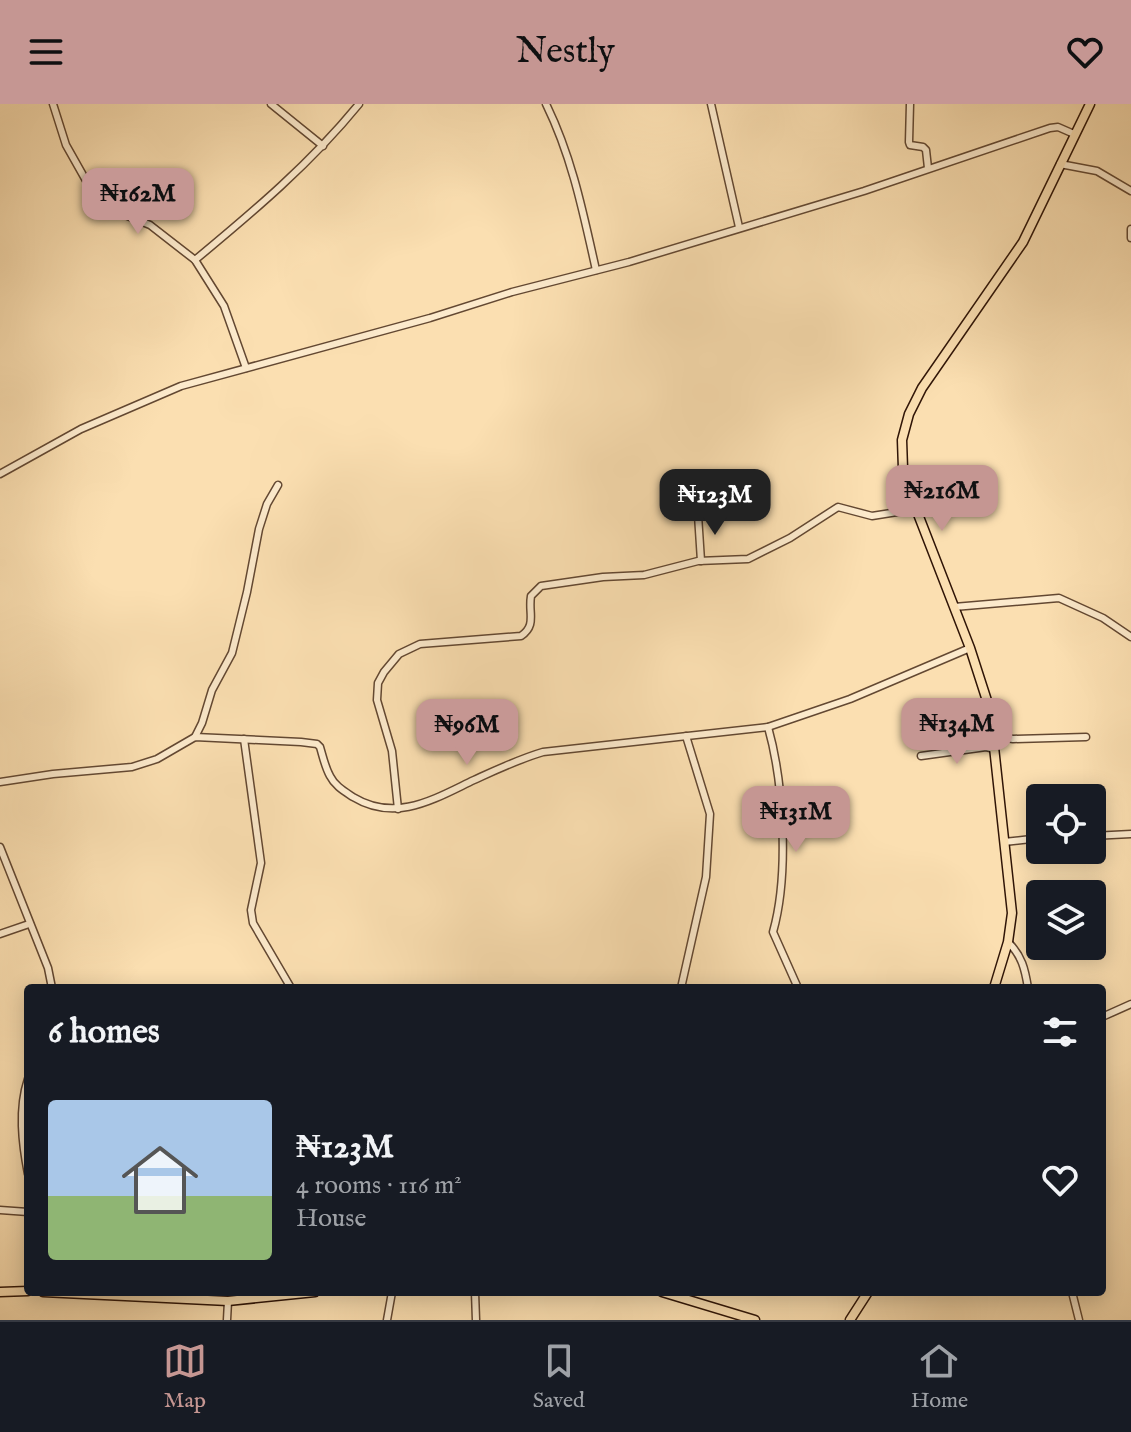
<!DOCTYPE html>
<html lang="en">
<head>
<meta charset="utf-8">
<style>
  :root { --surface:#171b24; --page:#242831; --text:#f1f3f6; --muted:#9ea1a6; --line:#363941; --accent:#c59692 }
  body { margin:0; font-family:"IM FELL English",serif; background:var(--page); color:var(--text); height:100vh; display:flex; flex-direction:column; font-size:30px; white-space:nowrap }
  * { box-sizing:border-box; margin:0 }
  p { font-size:26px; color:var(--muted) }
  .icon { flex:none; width:44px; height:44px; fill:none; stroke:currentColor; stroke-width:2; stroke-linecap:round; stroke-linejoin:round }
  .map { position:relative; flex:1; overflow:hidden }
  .sheet { position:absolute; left:24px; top:880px; width:1082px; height:312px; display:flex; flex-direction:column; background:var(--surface); border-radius:8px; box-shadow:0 4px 20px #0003 }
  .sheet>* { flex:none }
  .fabs { position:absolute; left:1026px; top:680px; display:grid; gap:16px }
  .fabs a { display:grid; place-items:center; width:80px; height:80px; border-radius:8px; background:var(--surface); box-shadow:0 4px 20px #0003; font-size:40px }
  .price { position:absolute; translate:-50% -68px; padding:0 18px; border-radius:16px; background:var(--accent); color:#111; font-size:26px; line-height:52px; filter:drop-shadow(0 2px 4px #0008) }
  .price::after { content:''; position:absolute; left:50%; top:48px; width:24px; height:18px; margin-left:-12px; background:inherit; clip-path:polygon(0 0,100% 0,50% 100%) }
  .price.selected { background:#222; color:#fff }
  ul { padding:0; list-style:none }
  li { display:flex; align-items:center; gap:24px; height:200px; padding:0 24px }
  li span { display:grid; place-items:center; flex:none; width:224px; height:160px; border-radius:8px; color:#555 }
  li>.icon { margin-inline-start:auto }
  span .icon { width:96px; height:96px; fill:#fffc; stroke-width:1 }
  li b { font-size:34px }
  h2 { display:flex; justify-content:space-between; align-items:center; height:96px; padding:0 24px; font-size:34px }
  header { display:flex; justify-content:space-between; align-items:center; height:104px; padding:0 24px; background:var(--accent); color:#111; font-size:36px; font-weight:600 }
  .dock { display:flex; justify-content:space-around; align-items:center; height:112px; border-top:2px solid var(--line); background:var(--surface); font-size:22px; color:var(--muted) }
  .dock a { display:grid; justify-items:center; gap:4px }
  .dock .selected { color:var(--accent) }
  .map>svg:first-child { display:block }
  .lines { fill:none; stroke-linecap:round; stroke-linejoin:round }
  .minor-casing { stroke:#634832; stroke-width:9 }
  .major-casing { stroke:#301507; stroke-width:11 }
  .minor { stroke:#fceacc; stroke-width:6 }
  .major { stroke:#fbdfb1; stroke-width:8 }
</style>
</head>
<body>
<header><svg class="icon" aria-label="menu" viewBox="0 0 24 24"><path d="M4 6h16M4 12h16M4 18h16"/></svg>Nestly<svg class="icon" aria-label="heart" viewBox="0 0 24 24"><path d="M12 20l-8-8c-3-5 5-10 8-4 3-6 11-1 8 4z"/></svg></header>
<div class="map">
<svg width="1131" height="1216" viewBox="0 0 1131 1216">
  <rect width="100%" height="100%" fill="#fbdfb1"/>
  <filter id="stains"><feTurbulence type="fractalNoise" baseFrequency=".0025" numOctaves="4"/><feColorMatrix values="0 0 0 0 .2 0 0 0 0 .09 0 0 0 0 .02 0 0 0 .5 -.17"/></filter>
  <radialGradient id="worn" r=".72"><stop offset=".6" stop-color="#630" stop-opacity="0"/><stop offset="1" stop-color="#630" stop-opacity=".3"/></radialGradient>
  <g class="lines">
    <defs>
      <g id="minor">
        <polyline points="53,0 66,41 97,96 113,106 150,121 195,156 224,202 246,264"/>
        <polyline points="271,0 323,42"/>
        <path d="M546,0C572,53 583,108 596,166"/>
        <polyline points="711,0 739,123"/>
        <polyline points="910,0 909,38 910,41 923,43 926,46 928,64"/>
        <polyline points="1060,60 1097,67 1131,87"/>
        <polyline points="1131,125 1131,134"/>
        <path d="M195,156C253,108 311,59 359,0"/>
        <polyline points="0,370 81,325 181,282 430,214 512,188 629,158 864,87 1050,24 1058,23 1074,30"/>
        <polyline points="698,411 701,457"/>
        <polyline points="954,503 1059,494 1103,514 1131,533"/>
        <path d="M768,623C784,680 789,771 773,828L798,884"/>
        <polyline points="994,632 1013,635 1086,633"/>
        <polyline points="195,633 202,619 212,586 232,549 247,488 259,425 267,400 278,381"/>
        <polyline points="244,635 261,759 251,806 253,819 291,884"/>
        <polyline points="921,652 986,643 995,645"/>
        <path d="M0,678L53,670L132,663L157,655L195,633L301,638L317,640L320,643C323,653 325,663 330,672C335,682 344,687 353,693C396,719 434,695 474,676C496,666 519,655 543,648L768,623L850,595L970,544"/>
        <path d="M398,705L392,647L377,596L378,579L384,568L399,550L420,540L521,532C537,521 528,509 531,492L541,482L603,473L644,471L698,457L748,455L790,434L838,403L872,412L916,405"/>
        <polyline points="1092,732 1131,730"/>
        <polyline points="1004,738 1040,734"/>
        <polyline points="0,743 48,864 52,884"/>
        <polyline points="0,830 29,820"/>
        <path d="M1008,838C1022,852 1025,865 1028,884"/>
        <polyline points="681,884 706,773 710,710 686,632"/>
        <polyline points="1102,913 1131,900"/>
        <path d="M28,975C18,1005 22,1039 28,1070"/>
        <polyline points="0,1106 28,1108"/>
        <polyline points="475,1188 476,1216"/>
        <polyline points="1072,1188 1079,1216"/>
        <polyline points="227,1216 228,1197"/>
        <polyline points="387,1216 392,1188"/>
      </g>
      <g id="major">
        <polyline points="994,884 1008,838 1012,809 990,606 970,544 911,392 903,365 902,336 909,310 922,284 1023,138 1090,0"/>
        <polyline points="0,1188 28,1187"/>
        <polyline points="43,1188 228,1197 315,1188"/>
        <polyline points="662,1188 755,1216"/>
        <polyline points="850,1216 868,1188"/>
      </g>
    </defs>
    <!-- minor casing -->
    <use href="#minor" class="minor-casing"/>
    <!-- major casing -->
    <use href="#major" class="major-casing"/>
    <!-- minor -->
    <use href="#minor" class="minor"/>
    <!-- major -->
    <use href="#major" class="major"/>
  </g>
  <rect width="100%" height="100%" filter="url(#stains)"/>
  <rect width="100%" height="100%" fill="url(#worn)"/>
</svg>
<div class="fabs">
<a><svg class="icon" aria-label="locate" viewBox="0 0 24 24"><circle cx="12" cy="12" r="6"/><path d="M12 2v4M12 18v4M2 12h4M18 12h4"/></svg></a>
<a><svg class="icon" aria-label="layers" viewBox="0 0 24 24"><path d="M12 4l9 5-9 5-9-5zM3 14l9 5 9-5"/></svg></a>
</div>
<b class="price" style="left:138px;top:132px">₦162M</b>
<b class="price" style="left:942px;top:429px">₦216M</b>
<b class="price selected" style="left:715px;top:433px">₦123M</b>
<b class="price" style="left:957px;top:662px">₦134M</b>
<b class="price" style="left:467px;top:663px">₦96M</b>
<b class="price" style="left:796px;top:750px">₦131M</b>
<section class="sheet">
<h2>6 homes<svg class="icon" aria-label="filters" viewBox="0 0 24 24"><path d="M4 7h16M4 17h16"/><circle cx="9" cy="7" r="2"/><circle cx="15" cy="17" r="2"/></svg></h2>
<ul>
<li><span style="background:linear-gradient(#a9c7e8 60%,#8fb573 0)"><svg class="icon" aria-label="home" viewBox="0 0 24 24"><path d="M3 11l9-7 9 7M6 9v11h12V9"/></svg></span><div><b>₦123M</b><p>4 rooms · 116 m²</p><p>House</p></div><svg class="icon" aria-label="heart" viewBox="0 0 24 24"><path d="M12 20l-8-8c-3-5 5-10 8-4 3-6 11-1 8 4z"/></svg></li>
</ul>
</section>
</div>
<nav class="dock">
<a class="selected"><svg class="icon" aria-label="map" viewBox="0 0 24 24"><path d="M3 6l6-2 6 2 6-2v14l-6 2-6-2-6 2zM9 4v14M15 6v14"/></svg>Map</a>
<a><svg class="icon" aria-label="saved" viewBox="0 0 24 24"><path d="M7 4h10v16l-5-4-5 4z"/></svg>Saved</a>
<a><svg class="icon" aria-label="home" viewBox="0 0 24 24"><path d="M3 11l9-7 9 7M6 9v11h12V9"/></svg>Home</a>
</nav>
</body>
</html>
